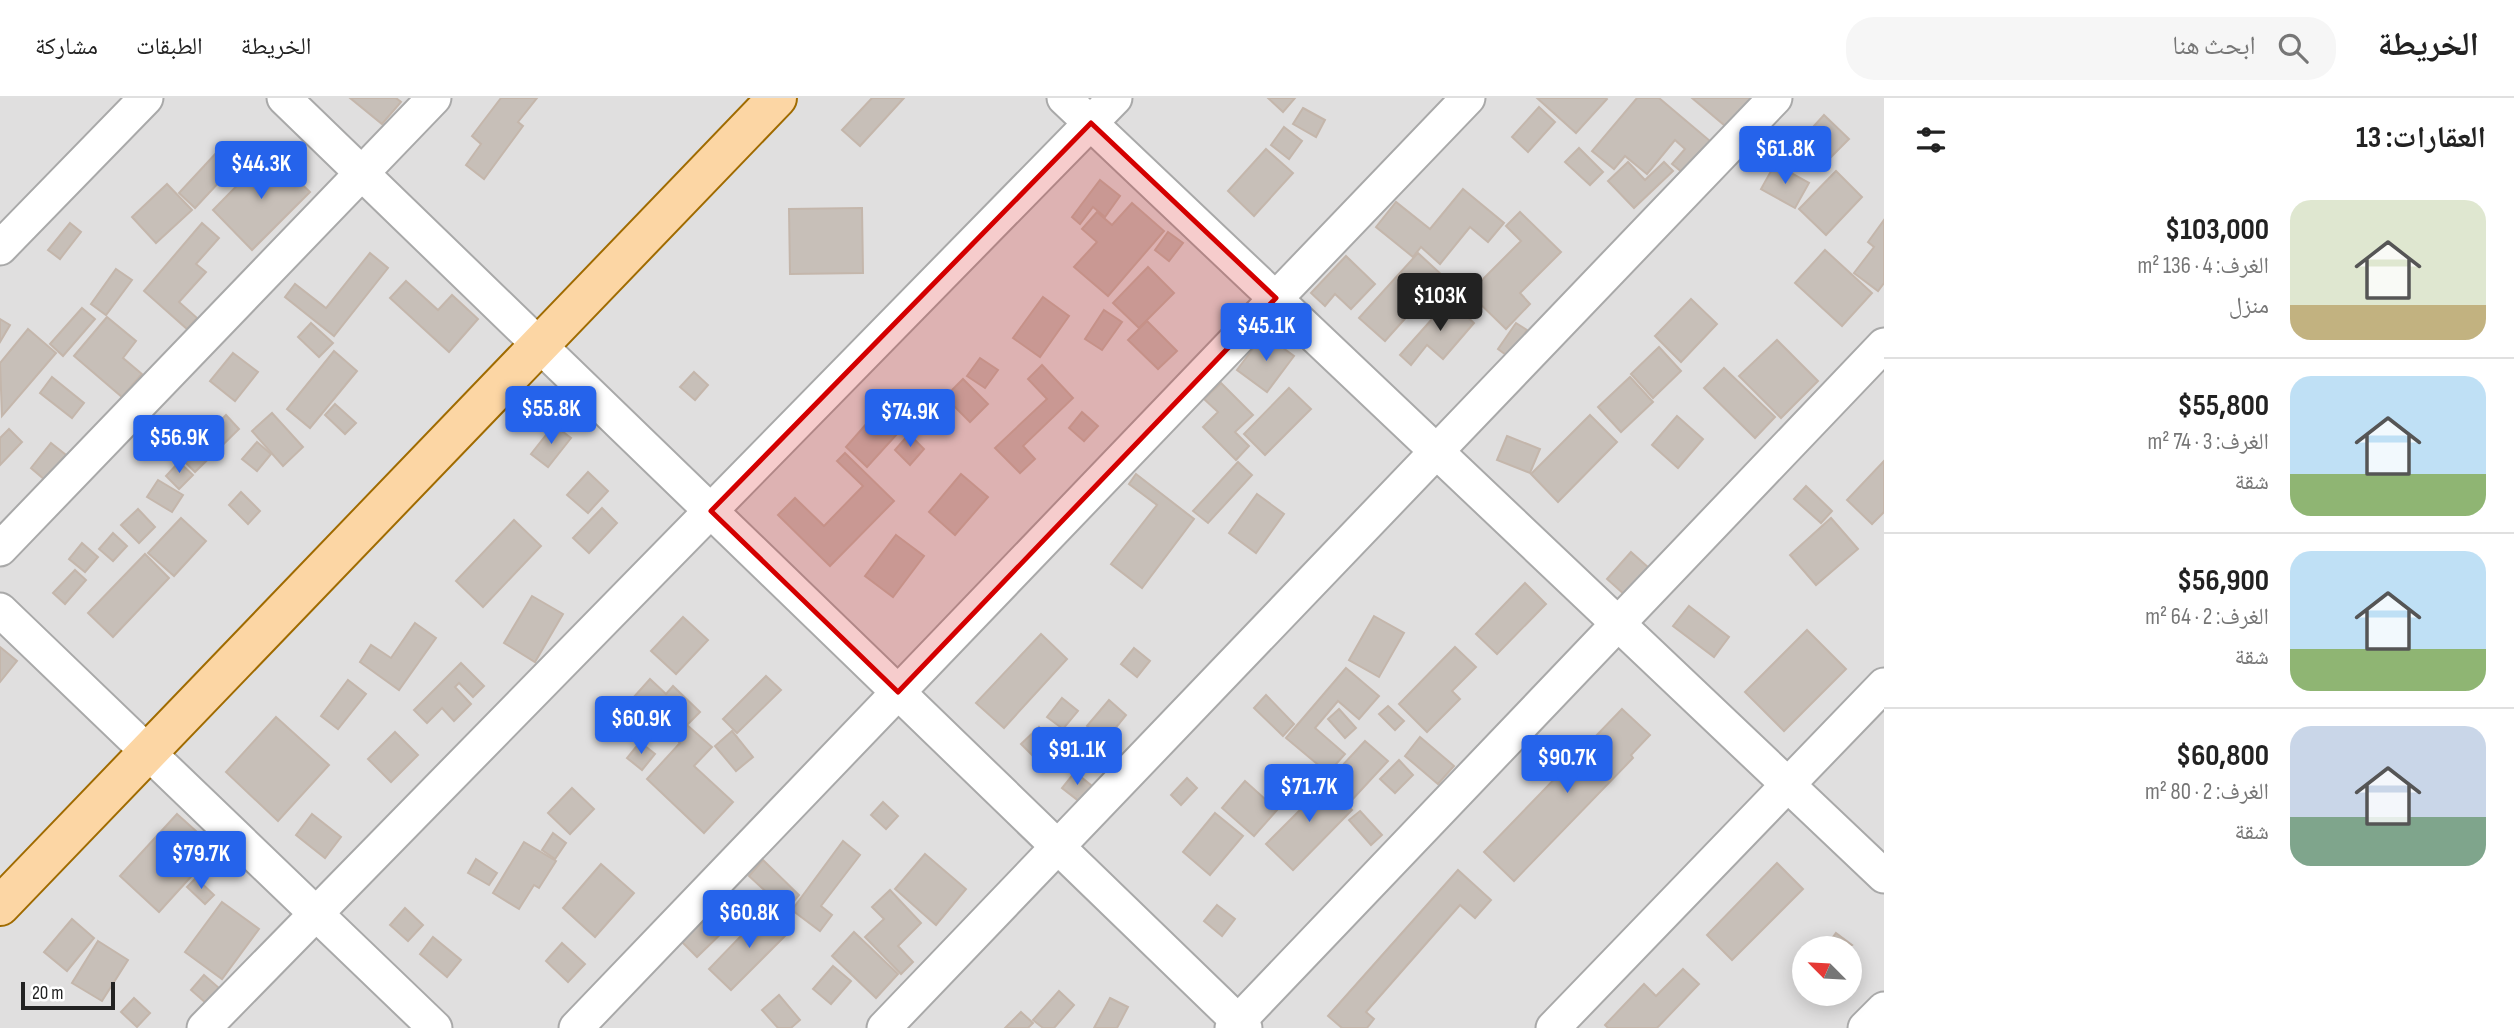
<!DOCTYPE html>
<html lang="ar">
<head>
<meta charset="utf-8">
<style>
  :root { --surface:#fff; --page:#f6f6f6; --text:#222; --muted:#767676; --line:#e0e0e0; --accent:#2563eb }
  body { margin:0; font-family:"Sofia Sans Condensed","Noto Naskh Arabic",sans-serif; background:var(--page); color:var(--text); direction:rtl; height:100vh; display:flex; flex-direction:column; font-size:26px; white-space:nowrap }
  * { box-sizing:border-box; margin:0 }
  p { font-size:23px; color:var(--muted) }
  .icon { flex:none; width:38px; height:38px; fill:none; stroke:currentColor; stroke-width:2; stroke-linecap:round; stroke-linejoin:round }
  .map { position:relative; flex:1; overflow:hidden; direction:ltr }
  .drawer { display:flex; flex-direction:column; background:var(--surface); width:630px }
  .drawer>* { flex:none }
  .needle { width:46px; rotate:294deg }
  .tools { position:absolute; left:1792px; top:838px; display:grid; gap:14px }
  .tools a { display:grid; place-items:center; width:70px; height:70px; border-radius:50%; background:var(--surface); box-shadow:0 4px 18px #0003; font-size:35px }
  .scale { position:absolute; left:21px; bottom:18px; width:94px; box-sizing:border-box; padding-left:7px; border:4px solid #222; border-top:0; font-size:19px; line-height:24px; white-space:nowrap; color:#222; -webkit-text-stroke:5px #fff; paint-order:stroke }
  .price { position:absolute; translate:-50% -60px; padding:0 16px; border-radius:7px; background:var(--accent); color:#fff; font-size:23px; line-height:46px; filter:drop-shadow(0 2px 4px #0008) }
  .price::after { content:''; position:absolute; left:50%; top:42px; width:21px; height:16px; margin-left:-10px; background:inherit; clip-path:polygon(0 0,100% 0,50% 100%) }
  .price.on { background:#222; color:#fff }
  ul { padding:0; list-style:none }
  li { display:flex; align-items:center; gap:21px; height:175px; padding:0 28px }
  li+li { border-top:2px solid var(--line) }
  li span { display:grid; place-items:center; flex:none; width:196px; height:140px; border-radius:21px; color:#555 }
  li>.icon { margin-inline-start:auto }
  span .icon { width:84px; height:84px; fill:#fffc; stroke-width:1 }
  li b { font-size:30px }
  h2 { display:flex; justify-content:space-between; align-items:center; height:84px; padding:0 28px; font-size:30px }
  header { display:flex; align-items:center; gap:42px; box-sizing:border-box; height:98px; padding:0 35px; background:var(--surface); border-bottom:2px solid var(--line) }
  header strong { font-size:33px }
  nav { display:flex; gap:38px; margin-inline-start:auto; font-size:24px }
  .search { width:490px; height:63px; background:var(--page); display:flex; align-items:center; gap:18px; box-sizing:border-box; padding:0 24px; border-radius:28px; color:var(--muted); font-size:26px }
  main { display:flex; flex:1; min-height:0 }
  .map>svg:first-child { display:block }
  .residential { fill:#e0dfdf; fill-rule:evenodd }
  .building { fill:#c7bfb8; stroke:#c4b6ab; stroke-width:2 }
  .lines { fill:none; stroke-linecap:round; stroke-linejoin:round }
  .minor-casing { stroke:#a9a9a9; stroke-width:37 }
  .major-casing { stroke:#a06b00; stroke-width:42 }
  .minor { stroke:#fff; stroke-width:33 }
  .major { stroke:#fcd6a4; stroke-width:38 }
  .marked { fill:#d40000; fill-opacity:0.2; stroke:#d40000; stroke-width:5; stroke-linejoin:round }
</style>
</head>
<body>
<header>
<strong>الخريطة</strong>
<div class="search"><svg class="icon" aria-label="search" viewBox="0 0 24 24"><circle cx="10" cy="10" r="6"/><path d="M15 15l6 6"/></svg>ابحث هنا</div>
<nav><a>الخريطة</a><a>الطبقات</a><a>مشاركة</a></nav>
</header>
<main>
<section class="drawer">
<h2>العقارات: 13<svg class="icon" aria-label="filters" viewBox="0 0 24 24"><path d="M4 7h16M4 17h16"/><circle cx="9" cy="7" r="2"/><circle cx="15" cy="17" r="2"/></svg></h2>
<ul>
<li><span style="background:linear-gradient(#dfe7d0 75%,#c2b280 0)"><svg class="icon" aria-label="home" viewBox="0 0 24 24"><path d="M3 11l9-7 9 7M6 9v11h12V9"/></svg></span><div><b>$103,000</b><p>الغرف: 4 · 136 m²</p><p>منزل</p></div></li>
<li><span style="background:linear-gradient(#bfe0f5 70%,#8fb573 0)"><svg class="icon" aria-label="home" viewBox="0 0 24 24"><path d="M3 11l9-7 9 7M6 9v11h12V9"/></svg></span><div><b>$55,800</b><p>الغرف: 3 · 74 m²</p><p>شقة</p></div></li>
<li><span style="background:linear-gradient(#bfe0f5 70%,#8fb573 0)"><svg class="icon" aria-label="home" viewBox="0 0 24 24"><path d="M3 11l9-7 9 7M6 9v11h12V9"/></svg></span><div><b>$56,900</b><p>الغرف: 2 · 64 m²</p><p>شقة</p></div></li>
<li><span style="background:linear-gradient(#c9d6e8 65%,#7fa58c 0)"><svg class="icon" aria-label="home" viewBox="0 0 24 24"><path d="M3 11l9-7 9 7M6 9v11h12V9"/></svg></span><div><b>$60,800</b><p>الغرف: 2 · 80 m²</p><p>شقة</p></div></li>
</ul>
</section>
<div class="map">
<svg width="1884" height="930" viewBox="0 0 1884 930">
  <rect width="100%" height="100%" fill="#f2efe9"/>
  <!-- residential -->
  <path class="residential" d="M0,0H1884V930H0ZM1804,850H1850V896H1804Z"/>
  <!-- building -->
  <g class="building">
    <polygon points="350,0 396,0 401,4 382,26"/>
    <polygon points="501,0 537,0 518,24 523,28 484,81 466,67 481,46 472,38"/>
    <polygon points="872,0 904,0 860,48 842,32"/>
    <polygon points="1268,0 1295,0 1283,14"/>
    <polygon points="1537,0 1606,0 1607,1 1576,35"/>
    <polygon points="1637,0 1659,0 1710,43 1683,75 1672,66 1685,51 1675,42 1647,76 1625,58 1614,71 1592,53"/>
    <polygon points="1692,0 1758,0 1730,32"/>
    <polygon points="1539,9 1555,24 1528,54 1512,39"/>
    <polygon points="1303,10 1325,22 1316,39 1293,26"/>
    <polygon points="1824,17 1849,41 1827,63 1803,40"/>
    <polygon points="1284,29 1302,43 1289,61 1271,47"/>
    <polygon points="1579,50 1603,74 1590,87 1565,64"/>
    <polygon points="1266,51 1293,75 1254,118 1228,93"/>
    <polygon points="218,53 234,68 195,110 179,95"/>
    <polygon points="269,55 310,94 252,152 213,112"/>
    <polygon points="1628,64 1645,82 1664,64 1673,73 1634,110 1608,83"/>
    <polygon points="1775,66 1809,85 1795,110 1761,91"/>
    <polygon points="1836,73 1862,99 1826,137 1799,111"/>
    <polygon points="1100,82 1120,98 1105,119 1093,109 1080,126 1072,119"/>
    <polygon points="167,86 192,112 156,145 132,119"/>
    <polygon points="1463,91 1504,125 1488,144 1470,129 1440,166 1421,149 1413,159 1376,129 1396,104 1430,131"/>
    <polygon points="1132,105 1164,133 1108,198 1074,169 1097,144 1082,131 1097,114 1112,127"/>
    <polygon points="862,110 863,175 790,176 789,111"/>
    <polygon points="1520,114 1561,154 1520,195 1530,206 1506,231 1469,195 1521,143 1506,128"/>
    <polygon points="1884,122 1884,185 1878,193 1854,175 1874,149 1868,144"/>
    <polygon points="70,125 81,134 60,161 48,152"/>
    <polygon points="202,125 219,140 196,166 206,174 179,204 197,220 187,231 144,193"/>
    <polygon points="1168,134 1183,145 1169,163 1155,152"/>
    <polygon points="1825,152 1872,195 1842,228 1795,185"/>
    <polygon points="370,155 388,170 334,238 285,199 295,186 326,210"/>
    <polygon points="1418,155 1443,178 1385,243 1359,220"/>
    <polygon points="1346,158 1375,186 1351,211 1335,196 1325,208 1311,195"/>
    <polygon points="1148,169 1174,195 1139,230 1113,205"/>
    <polygon points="116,171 132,182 106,217 91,206"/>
    <polygon points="406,183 438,212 452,197 478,221 449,254 390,200"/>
    <polygon points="1043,199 1069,218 1040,259 1013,240"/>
    <polygon points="1691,201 1717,226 1681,264 1655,238"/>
    <polygon points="1449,202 1474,225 1443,261 1427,247 1411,267 1400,257"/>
    <polygon points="82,210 95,221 63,258 50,246"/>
    <polygon points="1104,212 1122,224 1102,252 1085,241"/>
    <polygon points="107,219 136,243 123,260 142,276 122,299 74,258"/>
    <polygon points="0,221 10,227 0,244"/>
    <polygon points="1147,223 1177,253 1158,271 1128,242"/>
    <polygon points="311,225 333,245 319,259 298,239"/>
    <polygon points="1516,225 1527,232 1509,259 1498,251"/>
    <polygon points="28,231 56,255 2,318 0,265"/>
    <polygon points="1264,236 1294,258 1267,294 1237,272"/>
    <polygon points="1777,242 1818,283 1781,320 1739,278"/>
    <polygon points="1659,249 1681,273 1653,300 1631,276"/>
    <polygon points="334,253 357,273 310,330 287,311"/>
    <polygon points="233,255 258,274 235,303 210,283"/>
    <polygon points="980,260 998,272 985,290 967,278"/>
    <polygon points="1042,267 1073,300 1023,348 1035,361 1020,375 995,350 1047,301 1028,281"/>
    <polygon points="1724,270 1775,319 1755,340 1704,290"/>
    <polygon points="694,274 708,287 695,302 680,289"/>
    <polygon points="52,279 84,305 72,320 40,295"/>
    <polygon points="1630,279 1653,304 1621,334 1598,309"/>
    <polygon points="963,281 988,306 970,324 945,299"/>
    <polygon points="1221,285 1253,317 1235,334 1249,348 1236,362 1203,329 1218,314 1204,301"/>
    <polygon points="1289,290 1311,311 1265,357 1244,336"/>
    <polygon points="335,306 356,325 345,336 325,317"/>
    <polygon points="1082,314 1098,328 1084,343 1069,330"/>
    <polygon points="272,315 303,349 283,368 252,333"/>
    <polygon points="875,316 897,336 867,369 846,349"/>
    <polygon points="226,317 239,331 195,374 182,361"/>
    <polygon points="1590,317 1617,344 1558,404 1531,376"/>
    <polygon points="1677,318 1703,341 1678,370 1652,347"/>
    <polygon points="554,327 571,340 548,369 531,356"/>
    <polygon points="164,329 187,346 180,357 156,339"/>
    <polygon points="9,331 22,344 0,367 0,340"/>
    <polygon points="909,336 924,351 910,367 895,352"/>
    <polygon points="1507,338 1540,351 1530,375 1497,362"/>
    <polygon points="257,344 271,356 257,373 242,361"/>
    <polygon points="51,345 66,357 45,382 31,370"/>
    <polygon points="845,355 894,403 830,468 778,417 795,400 824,428 863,388 837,363"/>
    <polygon points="1884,363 1884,414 1872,426 1847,402"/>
    <polygon points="179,364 193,377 179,391 166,378"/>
    <polygon points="1238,364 1252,377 1208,425 1193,413"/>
    <polygon points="588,374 608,393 588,415 567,397"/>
    <polygon points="961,376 988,399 955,437 929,414"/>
    <polygon points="1136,376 1194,421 1142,490 1111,466 1157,407 1129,386"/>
    <polygon points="158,382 183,397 172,414 147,399"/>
    <polygon points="1806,388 1832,413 1821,425 1794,401"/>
    <polygon points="241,394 260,413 248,426 229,407"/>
    <polygon points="1257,396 1284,416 1256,455 1229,435"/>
    <polygon points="602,410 617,425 589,455 573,440"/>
    <polygon points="138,411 155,429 139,445 121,427"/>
    <polygon points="181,420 206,443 174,478 148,455"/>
    <polygon points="1831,420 1858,451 1816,487 1790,457"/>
    <polygon points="514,422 541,448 483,509 456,483"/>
    <polygon points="113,435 127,448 113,463 99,451"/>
    <polygon points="896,437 924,458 893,499 865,478"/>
    <polygon points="82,445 98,459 85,474 69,461"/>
    <polygon points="1631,454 1658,478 1634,505 1607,481"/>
    <polygon points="145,456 169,480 113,539 88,515"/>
    <polygon points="75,472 86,482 65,506 53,495"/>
    <polygon points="1525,485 1546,506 1497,556 1476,536"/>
    <polygon points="532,498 563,516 535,564 504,545"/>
    <polygon points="1689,508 1729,539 1714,559 1673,528"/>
    <polygon points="1374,518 1404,535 1379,579 1349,562"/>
    <polygon points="683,519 708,542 676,576 651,553"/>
    <polygon points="415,525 436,540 399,592 360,564 371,547 391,560"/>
    <polygon points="1807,532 1846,571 1784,633 1745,594"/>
    <polygon points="1041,536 1067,561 1004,630 976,605"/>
    <polygon points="0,549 17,563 0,584"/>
    <polygon points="1455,549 1476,569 1452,593 1460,601 1427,634 1399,606"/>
    <polygon points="1134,550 1150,563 1137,579 1121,566"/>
    <polygon points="461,565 484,588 473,599 459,585 455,589 471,606 454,623 442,610 427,625 414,612"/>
    <polygon points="1346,570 1379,598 1359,621 1338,603 1315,630 1345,656 1328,675 1286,640"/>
    <polygon points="766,578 781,592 737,635 723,621"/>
    <polygon points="650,581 666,596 673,588 700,614 687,627 712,649 694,668 733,704 704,735 647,681 680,645 633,600"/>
    <polygon points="348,582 366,596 338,631 321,618"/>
    <polygon points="1266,597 1294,626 1283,638 1254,610"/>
    <polygon points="1062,600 1078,613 1063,631 1047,619"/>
    <polygon points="1109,602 1126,617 1105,643 1087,628"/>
    <polygon points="1388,608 1404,623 1395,632 1379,616"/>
    <polygon points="1339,611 1356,630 1345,640 1328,621"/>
    <polygon points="1622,611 1650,637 1631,657 1633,660 1514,783 1484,754"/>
    <polygon points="276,619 329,667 278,723 226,674"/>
    <polygon points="1039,629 1058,648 1040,665 1021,646"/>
    <polygon points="732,633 753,659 736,673 715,648"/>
    <polygon points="395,634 418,657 391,684 368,661"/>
    <polygon points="1086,634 1100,648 1085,664 1070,650"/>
    <polygon points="1420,639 1454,668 1438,686 1405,658"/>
    <polygon points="1365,643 1388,663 1350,704 1328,683"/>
    <polygon points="640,644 655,656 642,672 627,660"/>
    <polygon points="1399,662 1413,677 1395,695 1380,681"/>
    <polygon points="1075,674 1092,688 1080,704 1062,690"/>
    <polygon points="1318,679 1352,712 1293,772 1266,746 1307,705 1300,697"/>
    <polygon points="1187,680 1197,690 1181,707 1171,697"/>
    <polygon points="1245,683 1277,712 1254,738 1222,710"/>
    <polygon points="572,690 594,711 570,736 548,715"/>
    <polygon points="883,704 898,718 886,731 871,717"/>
    <polygon points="1360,713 1382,737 1371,747 1349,722"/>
    <polygon points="1215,715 1243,738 1210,777 1183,754"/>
    <polygon points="177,716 216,751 159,814 120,778"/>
    <polygon points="312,716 341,739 325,760 296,737"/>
    <polygon points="553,735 566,745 555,761 542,752"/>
    <polygon points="843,743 860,757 821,808 832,817 820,833 792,812"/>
    <polygon points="524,744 556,763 539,790 534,787 519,811 493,795"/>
    <polygon points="925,756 966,791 936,827 895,791"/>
    <polygon points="476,761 497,775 489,787 468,775"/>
    <polygon points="763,762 799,797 786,812 749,778"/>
    <polygon points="1777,765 1803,791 1732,862 1707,837"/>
    <polygon points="601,766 634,795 595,839 563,810"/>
    <polygon points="1458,772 1491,802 1475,820 1460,807 1366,914 1374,921 1367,930 1342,930 1328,918"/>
    <polygon points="196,780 214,797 205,806 187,789"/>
    <polygon points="890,792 921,825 898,848 913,864 901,876 865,839 884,821 872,809"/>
    <polygon points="222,804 259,831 222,881 185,854"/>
    <polygon points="1217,807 1235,821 1222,838 1204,823"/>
    <polygon points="715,809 731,826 697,859 681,843"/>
    <polygon points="405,810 423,827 408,843 390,827"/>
    <polygon points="767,811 790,833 731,892 709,871"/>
    <polygon points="72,821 94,840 67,873 44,854"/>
    <polygon points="854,834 898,876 876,900 832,858"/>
    <polygon points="1836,835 1852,847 1848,850 1825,850"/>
    <polygon points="433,839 461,862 447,879 420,856"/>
    <polygon points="98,843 128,862 102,903 72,885"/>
    <polygon points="562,845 585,866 568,884 546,863"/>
    <polygon points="833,868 851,883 831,906 813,891"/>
    <polygon points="1683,871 1699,886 1657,930 1608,930 1605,927 1644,886 1656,898"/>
    <polygon points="204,877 219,890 206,905 191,892"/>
    <polygon points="1059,893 1074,907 1054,930 1043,930 1033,922"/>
    <polygon points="779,897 800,922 791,930 778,930 762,912"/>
    <polygon points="134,900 150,915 137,929 121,914"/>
    <polygon points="1110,900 1128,909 1117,930 1094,930"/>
    <polygon points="1021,914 1033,925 1028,930 1005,930"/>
  </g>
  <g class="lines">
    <defs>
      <g id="minor">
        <polyline points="284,0 1245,930"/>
        <polyline points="1064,0 1884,778"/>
        <polyline points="0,150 146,0"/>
        <polyline points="0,451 434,0"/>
        <polyline points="0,512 435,930"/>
        <polyline points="204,930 1115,0"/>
        <polyline points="576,930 1468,0"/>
        <polyline points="884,930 1775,0"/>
        <polyline points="1232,930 1884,247"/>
        <polyline points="1553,930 1884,587"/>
        <polyline points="1865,930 1884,911"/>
      </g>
      <polyline id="major" points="0,808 777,0"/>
    </defs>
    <!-- minor casing -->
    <use href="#minor" class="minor-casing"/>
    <!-- major casing -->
    <use href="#major" class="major-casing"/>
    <!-- minor -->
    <use href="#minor" class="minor"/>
    <!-- major -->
    <use href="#major" class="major"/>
  </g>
  <!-- marked area -->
  <path class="marked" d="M1091,25L1276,200L898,594L711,413Z"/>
</svg>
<div class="tools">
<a><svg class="needle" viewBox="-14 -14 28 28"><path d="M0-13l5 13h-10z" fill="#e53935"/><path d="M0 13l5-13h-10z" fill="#767676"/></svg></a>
</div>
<div class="scale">20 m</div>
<b class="price" style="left:1785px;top:88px">$61.8K</b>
<b class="price" style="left:261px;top:103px">$44.3K</b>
<b class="price on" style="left:1440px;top:235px">$103K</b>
<b class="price" style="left:1266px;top:265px">$45.1K</b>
<b class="price" style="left:551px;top:348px">$55.8K</b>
<b class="price" style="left:910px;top:351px">$74.9K</b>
<b class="price" style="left:179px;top:377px">$56.9K</b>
<b class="price" style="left:641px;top:658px">$60.9K</b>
<b class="price" style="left:1077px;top:689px">$91.1K</b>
<b class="price" style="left:1567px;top:697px">$90.7K</b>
<b class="price" style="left:1309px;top:726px">$71.7K</b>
<b class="price" style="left:201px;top:793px">$79.7K</b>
<b class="price" style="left:749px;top:852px">$60.8K</b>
</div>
</main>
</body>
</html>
